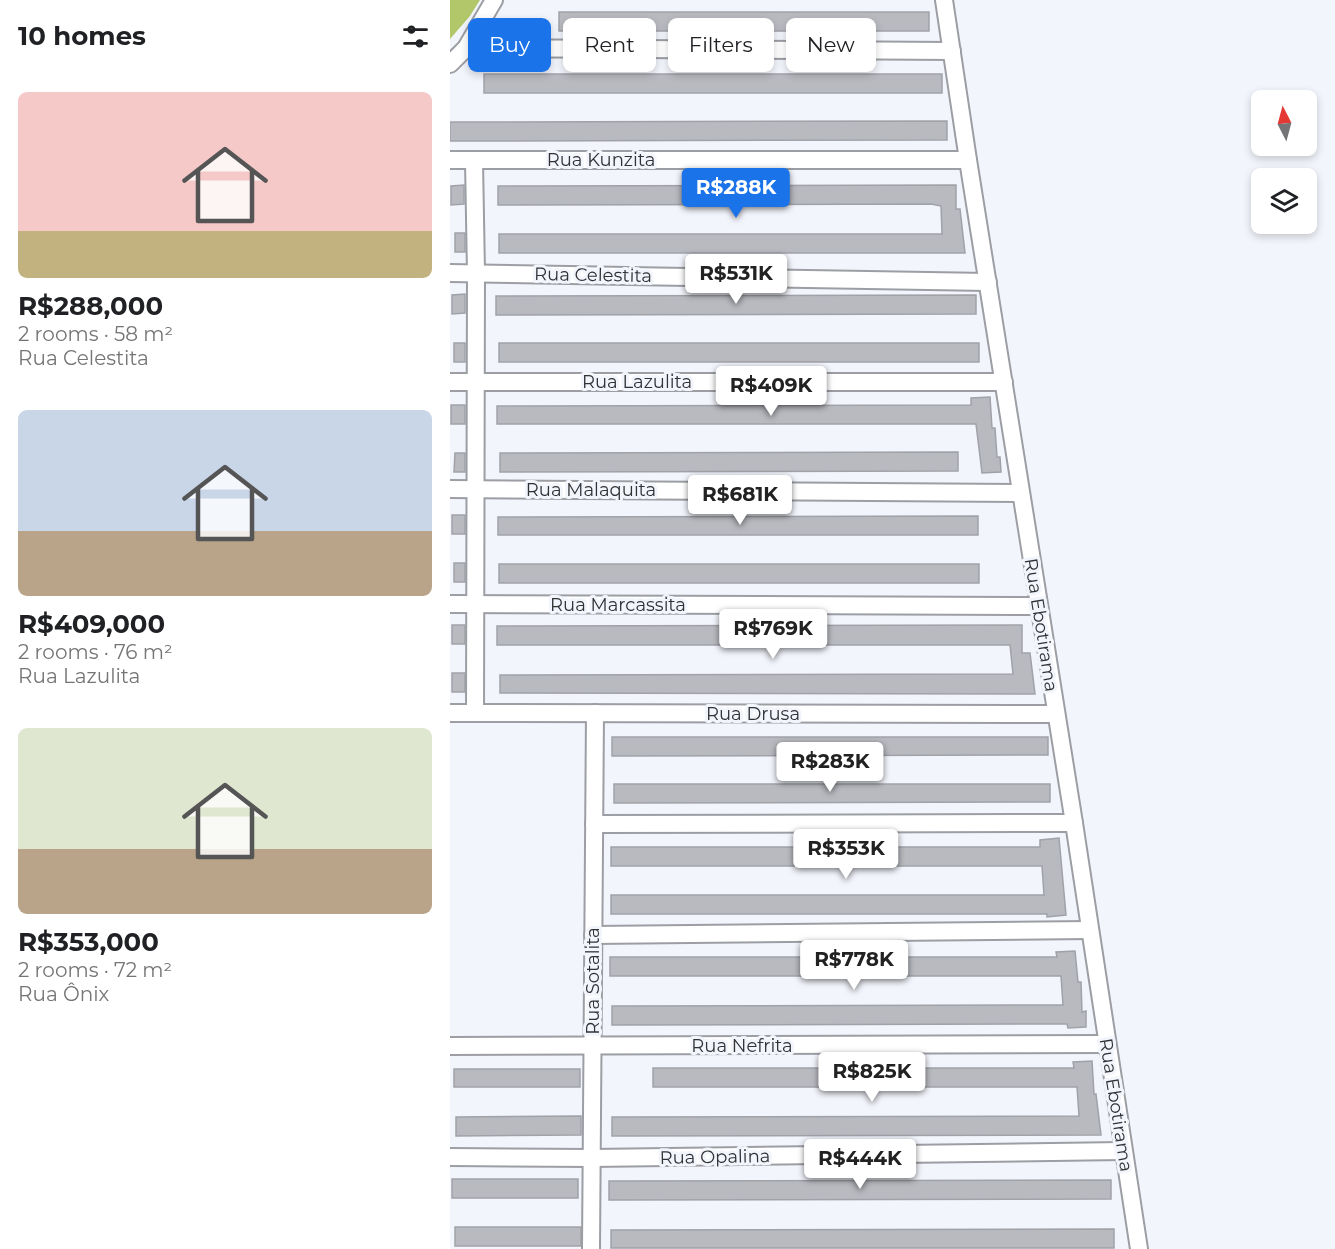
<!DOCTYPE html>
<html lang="en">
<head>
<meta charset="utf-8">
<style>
  :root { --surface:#fff; --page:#f2f2f2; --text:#202124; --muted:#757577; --accent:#1a73e8 }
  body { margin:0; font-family:Montserrat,sans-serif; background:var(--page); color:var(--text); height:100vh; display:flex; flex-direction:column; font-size:22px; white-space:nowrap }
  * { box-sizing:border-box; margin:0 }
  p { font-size:20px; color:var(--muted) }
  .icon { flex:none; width:33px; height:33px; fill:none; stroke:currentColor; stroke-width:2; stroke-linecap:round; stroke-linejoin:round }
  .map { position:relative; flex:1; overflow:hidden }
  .sheet { display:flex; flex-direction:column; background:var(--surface); width:450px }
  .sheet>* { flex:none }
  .top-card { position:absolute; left:18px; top:18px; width:570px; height:54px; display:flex; gap:12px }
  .needle { width:39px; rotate:354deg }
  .controls { position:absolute; left:801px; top:90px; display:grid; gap:12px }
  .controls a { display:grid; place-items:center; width:66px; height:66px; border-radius:9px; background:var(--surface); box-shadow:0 3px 9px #0003; font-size:30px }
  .price { position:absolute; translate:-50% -51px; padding:0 14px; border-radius:6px; background:#fff; color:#222; font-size:20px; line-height:39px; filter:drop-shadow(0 2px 3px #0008) }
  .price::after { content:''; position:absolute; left:50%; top:36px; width:18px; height:14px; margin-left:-9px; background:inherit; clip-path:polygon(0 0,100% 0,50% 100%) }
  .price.on { background:var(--accent); color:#fff }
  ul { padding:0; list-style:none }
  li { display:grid; align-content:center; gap:12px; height:318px; padding:0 18px }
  li span { display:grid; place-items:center; height:186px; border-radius:9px; color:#555 }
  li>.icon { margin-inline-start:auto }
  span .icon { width:108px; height:108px; fill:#fffc; stroke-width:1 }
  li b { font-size:26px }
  h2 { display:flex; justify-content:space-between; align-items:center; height:72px; padding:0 18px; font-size:26px }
  .tag { padding:0 21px; border-radius:9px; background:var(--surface); box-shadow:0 3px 9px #0003; font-size:21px; line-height:54px }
  .tag.on { background:var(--accent); color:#fff }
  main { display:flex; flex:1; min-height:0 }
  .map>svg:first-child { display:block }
  .forest { fill:#b1c76a }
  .building { fill:#b8bac0; stroke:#a0a2a8; stroke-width:1.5 }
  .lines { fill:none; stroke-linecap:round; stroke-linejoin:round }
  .street-casing { stroke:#9c9ea4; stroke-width:20 }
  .street { stroke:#fff; stroke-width:16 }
  .labels { text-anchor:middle; stroke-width:6; stroke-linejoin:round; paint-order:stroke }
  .street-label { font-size:18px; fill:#313234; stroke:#f3f5fc }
</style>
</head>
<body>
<main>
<section class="sheet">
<h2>10 homes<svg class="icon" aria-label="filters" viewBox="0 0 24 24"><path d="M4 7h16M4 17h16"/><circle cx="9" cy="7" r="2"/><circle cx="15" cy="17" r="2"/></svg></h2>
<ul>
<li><span style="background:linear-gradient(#f6c9c9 75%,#c2b280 0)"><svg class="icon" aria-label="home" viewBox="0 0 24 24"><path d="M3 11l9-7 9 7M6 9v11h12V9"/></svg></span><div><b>R$288,000</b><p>2 rooms · 58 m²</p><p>Rua Celestita</p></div></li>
<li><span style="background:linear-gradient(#c9d6e8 65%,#b9a48a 0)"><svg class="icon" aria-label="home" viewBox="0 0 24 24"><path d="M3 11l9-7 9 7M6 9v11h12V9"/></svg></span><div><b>R$409,000</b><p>2 rooms · 76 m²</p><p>Rua Lazulita</p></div></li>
<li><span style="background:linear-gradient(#dfe7d0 65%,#b9a48a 0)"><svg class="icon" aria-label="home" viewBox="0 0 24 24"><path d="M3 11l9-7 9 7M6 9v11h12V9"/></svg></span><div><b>R$353,000</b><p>2 rooms · 72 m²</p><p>Rua Ônix</p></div></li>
</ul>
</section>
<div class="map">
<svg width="885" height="1249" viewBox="0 0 885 1249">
  <rect width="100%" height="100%" fill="#f3f5fc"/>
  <!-- forest -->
  <polygon class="forest" points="0,0 30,0 20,16 0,39"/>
  <!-- building -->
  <g class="building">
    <rect x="109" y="12" width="370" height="19"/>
    <rect x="34" y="74" width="458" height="19"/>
    <polygon points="497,121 497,140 0,141 0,122"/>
    <polygon points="14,185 14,204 1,205 1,186"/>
    <polygon points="506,185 506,209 510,209 515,253 49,253 49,234 492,234 491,206 481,204 48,205 48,186"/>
    <rect x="5" y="233" width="10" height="19"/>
    <polygon points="15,294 15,313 2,314 2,295"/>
    <polygon points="526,295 526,314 46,315 46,296"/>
    <rect x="4" y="343" width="11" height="19"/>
    <rect x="49" y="343" width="480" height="19"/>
    <polygon points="540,397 542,428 545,428 547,457 550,457 551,472 532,473 526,424 47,424 47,406 521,405 521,398"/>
    <rect x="1" y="405" width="14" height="19"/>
    <polygon points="508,452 508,471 50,472 50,453"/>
    <polygon points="5,453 15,453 15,472 4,472"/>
    <rect x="2" y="515" width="13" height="19"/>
    <polygon points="528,516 528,535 48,535 48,517"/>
    <rect x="4" y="563" width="11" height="19"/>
    <rect x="49" y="564" width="480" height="19"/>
    <rect x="2" y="625" width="13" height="19"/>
    <polygon points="572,625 572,653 580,653 585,694 50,693 50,675 563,674 560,645 47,645 47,626"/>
    <rect x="2" y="673" width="13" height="19"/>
    <polygon points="162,737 598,737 598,755 162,756"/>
    <polygon points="164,784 600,784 600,802 164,803"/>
    <polygon points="609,838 616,915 597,917 597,914 161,914 161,895 594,895 592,866 161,866 161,847 590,847 590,840"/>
    <polygon points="625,951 628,982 631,982 632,1012 636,1011 636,1027 618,1028 617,1024 578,1024 162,1025 162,1006 613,1005 611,976 160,976 160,957 607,957 606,952"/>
    <polygon points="642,1061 644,1094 646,1094 651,1135 162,1136 162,1117 629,1116 627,1087 203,1087 203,1068 624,1068 623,1062"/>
    <rect x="4" y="1069" width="126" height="18"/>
    <polygon points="131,1116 131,1135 6,1136 6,1117"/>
    <rect x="2" y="1179" width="126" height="19"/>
    <polygon points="661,1180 661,1199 159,1200 159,1181"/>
    <rect x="5" y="1227" width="126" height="19"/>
    <polygon points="664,1229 664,1248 161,1248 161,1230"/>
  </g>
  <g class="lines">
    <defs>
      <g id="street">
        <polyline points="494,0 518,160 624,823 689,1249"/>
        <polyline points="16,48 502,51"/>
        <polyline points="0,64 16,48 44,0"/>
        <polyline points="0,160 518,160"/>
        <polyline points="24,161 26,273 25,713"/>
        <polyline points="0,273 538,282"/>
        <polyline points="0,382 554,382"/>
        <polyline points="0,489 570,493"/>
        <polyline points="0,604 589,606"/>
        <polyline points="0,713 606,714"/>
        <polyline points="144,824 624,823"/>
        <polyline points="143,935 640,930"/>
        <polyline points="0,1046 657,1044"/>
        <polyline points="0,1157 142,1158 673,1151"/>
        <polyline points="141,1249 145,713"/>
      </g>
    </defs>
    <!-- street casing -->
    <use href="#street" class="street-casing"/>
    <!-- street -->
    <use href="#street" class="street"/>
  </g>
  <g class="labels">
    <!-- street labels -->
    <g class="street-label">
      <text x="151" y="166">Rua Kunzita</text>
      <text transform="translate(143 275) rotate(1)" y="6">Rua Celestita</text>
      <text x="187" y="388">Rua Lazulita</text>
      <text x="141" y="496">Rua Malaquita</text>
      <text x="168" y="611">Rua Marcassita</text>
      <text transform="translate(591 625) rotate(81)" y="6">Rua Ebotirama</text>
      <text x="303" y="720">Rua Drusa</text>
      <text transform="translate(143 981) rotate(-90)" y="6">Rua Sotalita</text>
      <text x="292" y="1052">Rua Nefrita</text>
      <text transform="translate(666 1105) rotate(81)" y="6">Rua Ebotirama</text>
      <text transform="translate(265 1157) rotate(-1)" y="6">Rua Opalina</text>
    </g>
  </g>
</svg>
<div class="controls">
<a><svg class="needle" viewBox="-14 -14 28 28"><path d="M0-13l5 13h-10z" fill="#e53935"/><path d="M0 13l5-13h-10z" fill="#757577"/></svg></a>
<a><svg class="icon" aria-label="layers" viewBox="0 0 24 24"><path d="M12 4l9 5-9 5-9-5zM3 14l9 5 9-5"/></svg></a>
</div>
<b class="price on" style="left:286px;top:219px">R$288K</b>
<b class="price" style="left:286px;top:305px">R$531K</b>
<b class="price" style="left:321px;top:417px">R$409K</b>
<b class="price" style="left:290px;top:526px">R$681K</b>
<b class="price" style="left:323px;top:660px">R$769K</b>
<b class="price" style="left:380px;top:793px">R$283K</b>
<b class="price" style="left:396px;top:880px">R$353K</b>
<b class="price" style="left:404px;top:991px">R$778K</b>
<b class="price" style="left:422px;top:1103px">R$825K</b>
<b class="price" style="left:410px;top:1190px">R$444K</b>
<div class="top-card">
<a class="tag on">Buy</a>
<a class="tag">Rent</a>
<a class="tag">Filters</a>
<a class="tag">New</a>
</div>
</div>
</main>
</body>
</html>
